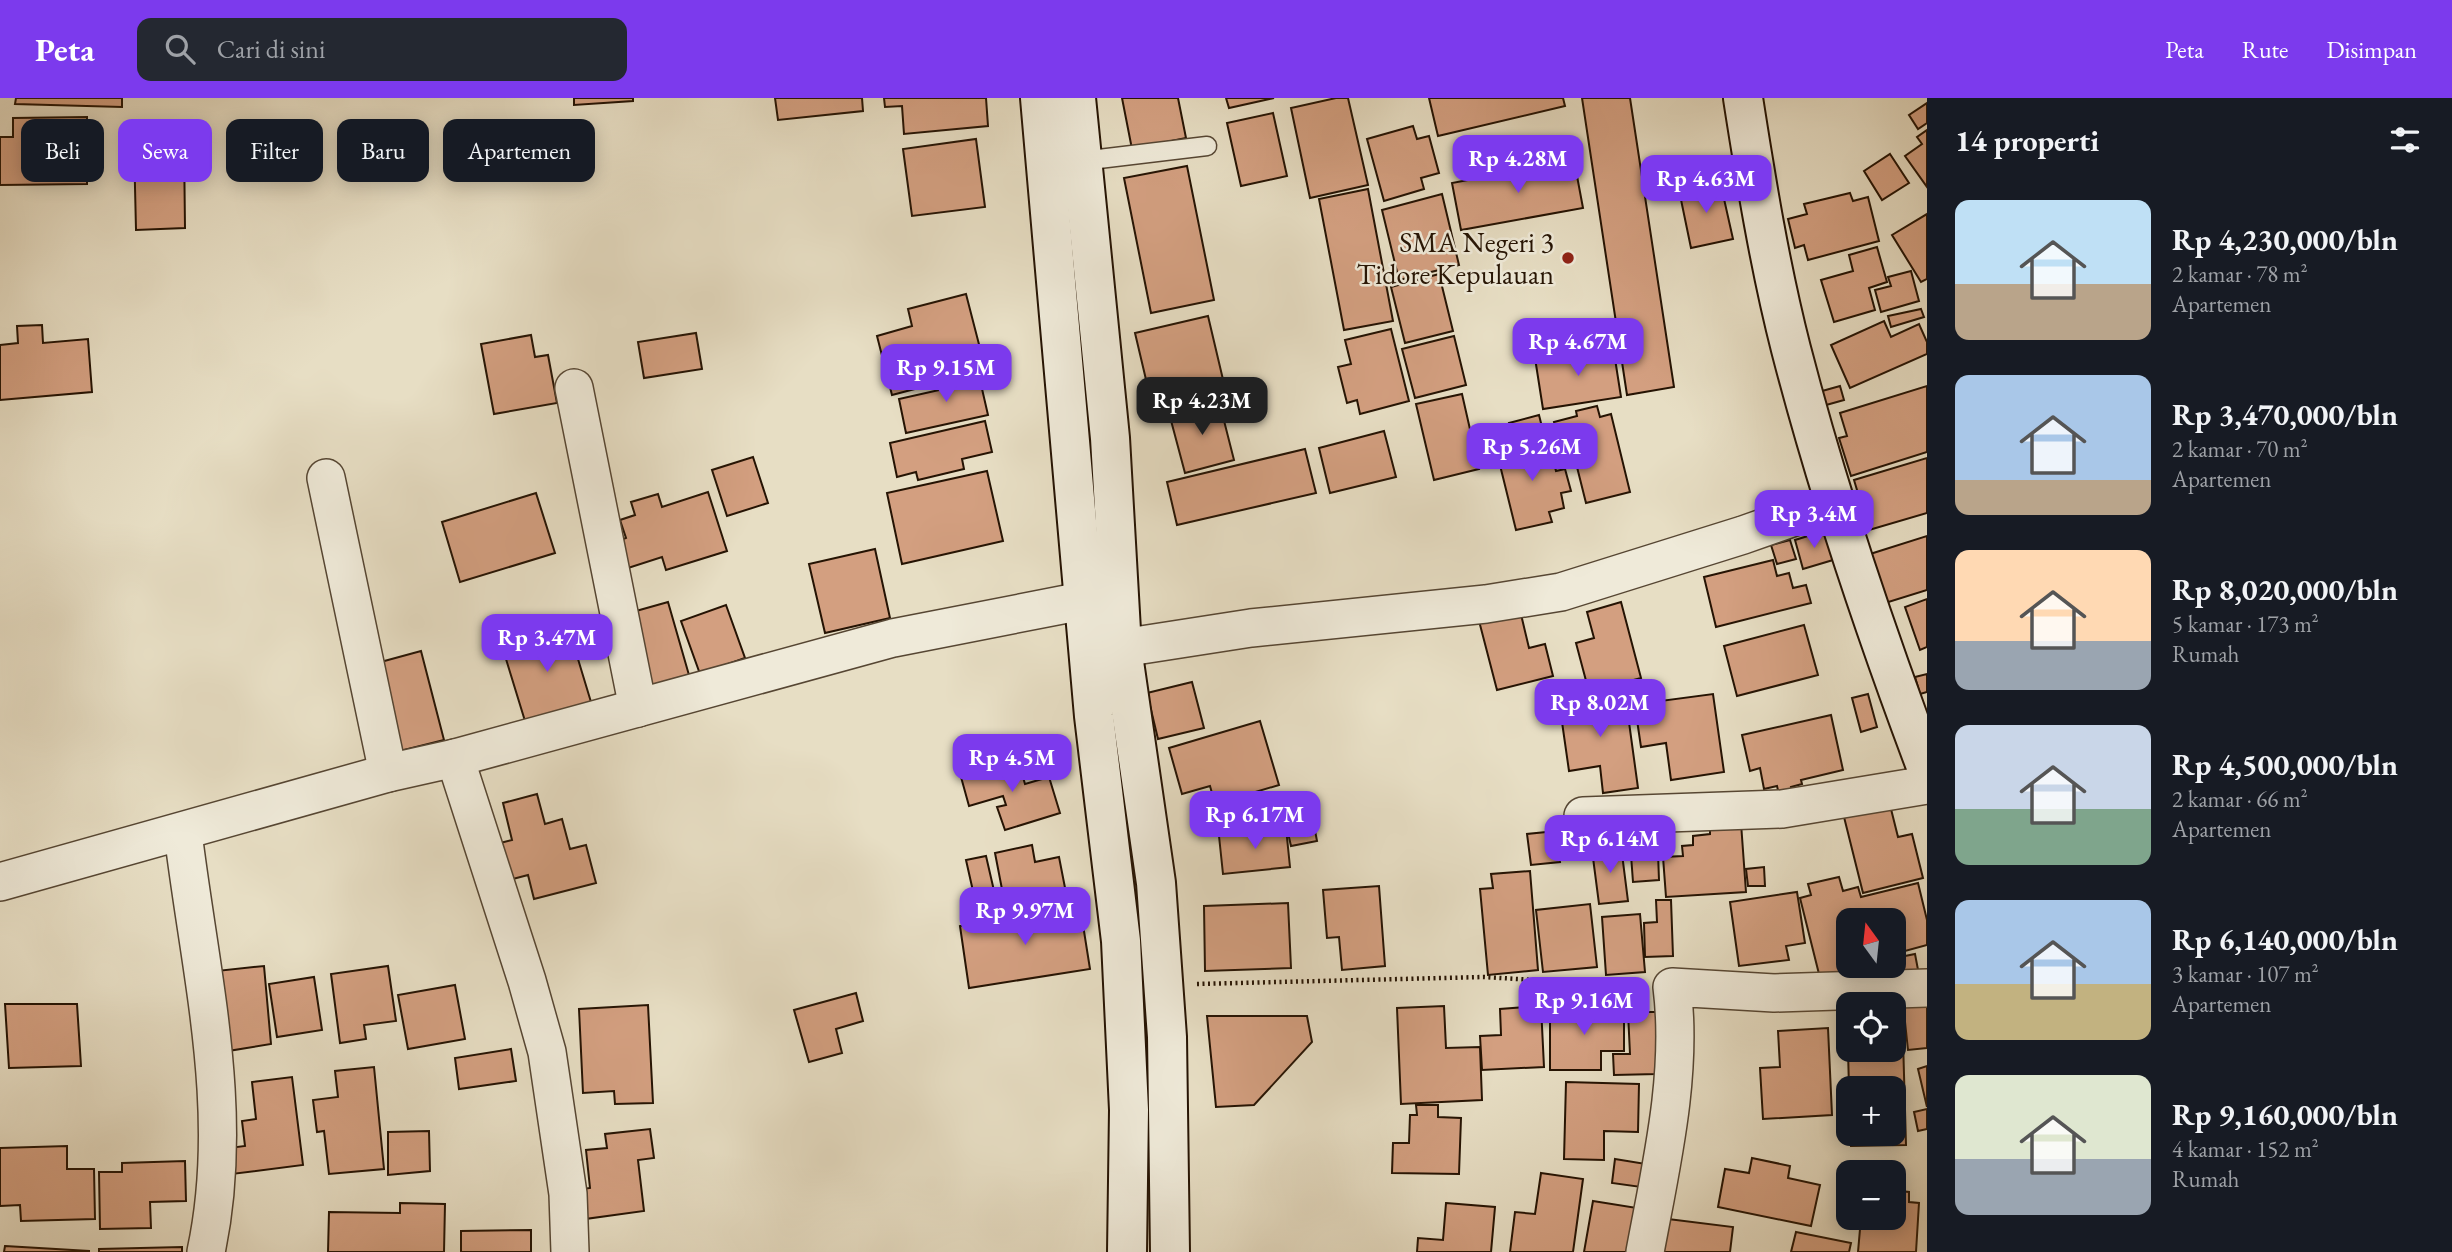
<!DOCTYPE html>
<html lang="id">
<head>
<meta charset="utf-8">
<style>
  :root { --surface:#171b24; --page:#242831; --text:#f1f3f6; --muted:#9ea1a6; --accent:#7c3aed }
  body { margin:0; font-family:"EB Garamond",serif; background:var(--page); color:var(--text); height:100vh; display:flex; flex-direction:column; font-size:26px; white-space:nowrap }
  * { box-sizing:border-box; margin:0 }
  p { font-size:23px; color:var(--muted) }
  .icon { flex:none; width:38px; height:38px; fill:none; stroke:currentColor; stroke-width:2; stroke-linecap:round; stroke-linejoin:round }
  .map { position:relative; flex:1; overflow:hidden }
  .details { display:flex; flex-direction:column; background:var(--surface); width:525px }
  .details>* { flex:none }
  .banner { position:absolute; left:21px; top:21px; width:665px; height:63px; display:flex; gap:14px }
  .needle { width:46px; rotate:345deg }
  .controls { position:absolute; left:1836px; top:810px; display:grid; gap:14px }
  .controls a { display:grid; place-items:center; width:70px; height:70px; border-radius:14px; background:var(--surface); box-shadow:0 4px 18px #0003; font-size:35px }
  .price { position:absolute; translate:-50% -60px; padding:0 16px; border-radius:14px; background:var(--accent); color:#fff; font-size:23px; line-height:46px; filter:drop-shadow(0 2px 4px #0008) }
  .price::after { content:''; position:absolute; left:50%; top:42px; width:21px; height:16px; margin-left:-10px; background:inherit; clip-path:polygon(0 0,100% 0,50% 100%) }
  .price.on { background:#222; color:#fff }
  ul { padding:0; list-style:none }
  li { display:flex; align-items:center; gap:21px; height:175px; padding:0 28px }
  li span { display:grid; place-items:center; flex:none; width:196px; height:140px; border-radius:14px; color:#555 }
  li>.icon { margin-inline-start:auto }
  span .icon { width:84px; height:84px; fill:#fffc; stroke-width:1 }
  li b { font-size:30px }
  h2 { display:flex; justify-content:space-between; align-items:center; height:84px; padding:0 28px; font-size:30px }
  .tag { padding:0 24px; border-radius:14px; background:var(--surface); box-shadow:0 4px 18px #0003; font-size:24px; line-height:63px }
  .tag.on { background:var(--accent); color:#fff }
  header { display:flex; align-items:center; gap:42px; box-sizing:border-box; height:98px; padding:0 35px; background:var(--accent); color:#fff }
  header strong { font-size:33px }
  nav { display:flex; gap:38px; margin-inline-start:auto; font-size:24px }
  .search { width:490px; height:63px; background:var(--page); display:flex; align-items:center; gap:18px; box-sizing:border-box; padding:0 24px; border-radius:14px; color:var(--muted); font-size:26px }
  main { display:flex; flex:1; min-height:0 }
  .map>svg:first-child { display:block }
  .building { fill:#d39f80; stroke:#251303; stroke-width:2 }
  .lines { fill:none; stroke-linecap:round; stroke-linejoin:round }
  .lane-casing { stroke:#564633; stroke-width:21 }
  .street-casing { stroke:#564633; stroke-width:40 }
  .secondary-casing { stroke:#251303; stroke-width:42 }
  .path { stroke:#251303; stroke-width:4.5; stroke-dasharray:2 3.5; stroke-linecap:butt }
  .lane { stroke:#efead9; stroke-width:18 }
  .street { stroke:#efead9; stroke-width:37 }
  .secondary { stroke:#efead9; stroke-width:38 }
  .poi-dot { fill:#8f2418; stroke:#efead9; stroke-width:2.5 }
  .labels { text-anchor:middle; stroke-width:5; stroke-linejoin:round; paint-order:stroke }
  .poi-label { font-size:28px; fill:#251303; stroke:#efead9; text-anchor:end }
</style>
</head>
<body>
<header>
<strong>Peta</strong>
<div class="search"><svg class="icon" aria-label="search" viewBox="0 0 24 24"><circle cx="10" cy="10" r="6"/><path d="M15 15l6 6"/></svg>Cari di sini</div>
<nav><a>Peta</a><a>Rute</a><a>Disimpan</a></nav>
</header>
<main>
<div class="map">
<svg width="1927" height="1154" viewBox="0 0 1927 1154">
  <rect width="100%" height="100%" fill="#e7dec4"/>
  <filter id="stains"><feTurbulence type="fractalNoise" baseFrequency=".00286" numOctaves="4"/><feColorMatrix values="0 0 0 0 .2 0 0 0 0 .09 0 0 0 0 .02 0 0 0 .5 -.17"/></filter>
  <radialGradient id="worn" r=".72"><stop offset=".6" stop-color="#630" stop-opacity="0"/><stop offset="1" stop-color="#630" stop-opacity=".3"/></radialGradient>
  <!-- building -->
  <g class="building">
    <polygon points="16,0 122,0 122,9 15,6"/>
    <polygon points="574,0 633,0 633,3 574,7"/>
    <polygon points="775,0 862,0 863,13 778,22"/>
    <polygon points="884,0 986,0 988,28 904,36 902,8 885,9"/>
    <polygon points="1122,0 1178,0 1186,40 1132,51"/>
    <polygon points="1226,0 1274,0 1229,10"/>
    <polygon points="1336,0 1348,0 1368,87 1310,100 1291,10"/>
    <polygon points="1429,0 1563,0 1565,8 1438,38"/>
    <polygon points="1582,0 1630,0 1674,289 1627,297"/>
    <polygon points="1927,5 1927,25 1918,31 1909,17"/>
    <polygon points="1273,15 1287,78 1241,88 1227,25"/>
    <polygon points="87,19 87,86 0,87 0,39 13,39 13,20"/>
    <polygon points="1413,28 1417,41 1429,38 1439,75 1421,80 1424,91 1384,103 1367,41"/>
    <polygon points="1927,32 1927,89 1905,58 1922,46 1917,39"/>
    <polygon points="976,41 985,109 912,118 903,51"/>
    <polygon points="184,45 185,130 136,132 134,46"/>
    <polygon points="1890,56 1909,85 1882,102 1864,73"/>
    <polygon points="1574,62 1583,110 1461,132 1452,85"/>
    <polygon points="1187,68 1214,202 1151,215 1124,80"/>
    <polygon points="1720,83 1733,141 1691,150 1679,92"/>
    <polygon points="1368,91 1393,223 1344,232 1319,101"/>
    <polygon points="1850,95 1853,103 1868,99 1879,143 1808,162 1804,147 1795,150 1788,121 1807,116 1804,106"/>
    <polygon points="1442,96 1459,167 1399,182 1382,112"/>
    <polygon points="1927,116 1927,181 1921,184 1892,137"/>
    <polygon points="1877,149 1887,184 1869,190 1875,212 1834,224 1821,182 1853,173 1849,157"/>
    <polygon points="1911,173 1919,203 1881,214 1875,192 1891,188 1888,179"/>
    <polygon points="1439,176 1453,233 1405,245 1391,189"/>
    <polygon points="966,196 982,258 945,268 949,282 892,297 877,238 912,228 908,211"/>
    <polygon points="1921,211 1924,219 1891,229 1888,218"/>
    <polygon points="1208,218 1225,290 1152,307 1135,235"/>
    <polygon points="1884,223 1891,239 1919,226 1927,244 1927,256 1850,290 1831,247"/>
    <polygon points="42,227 43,245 88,241 92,294 0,302 0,247 18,245 17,228"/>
    <polygon points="1391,231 1409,303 1360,316 1357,302 1347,305 1338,269 1351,266 1345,242"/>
    <polygon points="696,235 702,271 644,280 638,244"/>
    <polygon points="531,237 535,259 548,257 557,305 494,316 481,246"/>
    <polygon points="1454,238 1466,287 1415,300 1402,251"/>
    <polygon points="1613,248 1621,299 1543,311 1535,260"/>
    <polygon points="977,269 988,317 906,335 899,301 957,288 954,274"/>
    <polygon points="1840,288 1844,302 1819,309 1815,295"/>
    <polygon points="1927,288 1927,354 1851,378 1839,340 1847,338 1840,315"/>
    <polygon points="1462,296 1479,371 1434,382 1416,306"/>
    <polygon points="1219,303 1234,362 1185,375 1169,315"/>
    <polygon points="1597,308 1600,319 1611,316 1630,394 1586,405 1576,365 1564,368 1554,324 1577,318 1576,313"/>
    <polygon points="1539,317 1543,333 1513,342 1509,325"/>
    <polygon points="985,323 992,354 962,361 964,371 918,382 916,374 897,379 890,345"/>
    <polygon points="1384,333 1396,379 1330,395 1319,350"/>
    <polygon points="1534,339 1536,350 1549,347 1556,373 1565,371 1571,393 1561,395 1564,410 1549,414 1552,424 1516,432 1498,359 1503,358 1500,348"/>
    <polygon points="1305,351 1316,395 1177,427 1167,384"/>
    <polygon points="753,359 768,405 727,418 712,372"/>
    <polygon points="1927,360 1927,415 1869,432 1854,382"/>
    <polygon points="987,373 1003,443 902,466 887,395"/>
    <polygon points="708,394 727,453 666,472 662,459 625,471 616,444 626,440 620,422 635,417 631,404 658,396 662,409"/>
    <polygon points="536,395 555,455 460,484 442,424"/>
    <polygon points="1824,433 1833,462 1803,471 1795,442"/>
    <polygon points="1927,438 1927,492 1882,506 1867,457"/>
    <polygon points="1790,442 1796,461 1777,466 1771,447"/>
    <polygon points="875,451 890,520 825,535 809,466"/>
    <polygon points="1773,462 1777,478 1789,475 1793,490 1806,487 1811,505 1716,529 1704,479"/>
    <polygon points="1927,501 1927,549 1920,552 1905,509"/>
    <polygon points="668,504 691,584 652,595 629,515"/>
    <polygon points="1621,504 1641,580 1589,594 1576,545 1594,540 1587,514"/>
    <polygon points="726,507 745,560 700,576 681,523"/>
    <polygon points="1519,508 1529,550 1545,546 1553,578 1497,592 1478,519"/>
    <polygon points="1804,527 1818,577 1737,598 1724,548"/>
    <polygon points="568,528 591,604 525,623 502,548"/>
    <polygon points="421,553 444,642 400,653 377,565"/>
    <polygon points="1927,576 1927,594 1920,596 1915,579"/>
    <polygon points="1192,584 1204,630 1158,641 1147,595"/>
    <polygon points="1659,591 1661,603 1713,596 1724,674 1671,682 1666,645 1641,649 1633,595"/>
    <polygon points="1625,595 1638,690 1603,695 1600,668 1569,673 1559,603"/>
    <polygon points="1868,596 1877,629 1861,634 1852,600"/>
    <polygon points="1831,617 1843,672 1801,682 1802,686 1791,689 1793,698 1780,701 1777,688 1764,691 1760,670 1750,673 1742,637"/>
    <polygon points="1260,623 1279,687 1215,706 1210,688 1182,696 1169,650"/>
    <polygon points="1018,662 1025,686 1049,679 1060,715 1005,732 997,709 1006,707 1003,698 969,708 961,679"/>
    <polygon points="537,696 545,726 562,721 570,751 586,747 596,785 534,801 528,777 509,782 500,745 512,742 503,705"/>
    <polygon points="1308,696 1317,743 1291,748 1286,726 1269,729 1264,706"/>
    <polygon points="1890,707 1898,739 1912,736 1923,780 1863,795 1844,719"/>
    <polygon points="1741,725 1746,794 1666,799 1663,759 1683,758 1682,748 1693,747 1693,738 1710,736 1710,727"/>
    <polygon points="1286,730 1290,769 1223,776 1219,738"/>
    <polygon points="1556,733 1560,764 1531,767 1527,736"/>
    <polygon points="1032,747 1035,764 1059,759 1067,800 1006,812 995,755"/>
    <polygon points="1621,748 1628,803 1599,806 1592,752"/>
    <polygon points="1658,755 1659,782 1633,784 1631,757"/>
    <polygon points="986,758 995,797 975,802 966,762"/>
    <polygon points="1764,769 1765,788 1748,788 1746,771"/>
    <polygon points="1530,773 1538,872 1488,877 1480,791 1493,790 1491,776"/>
    <polygon points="1839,779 1843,793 1858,789 1861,799 1918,785 1927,822 1927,847 1894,856 1894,822 1848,822 1848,868 1893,868 1894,871 1822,888 1800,800 1811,797 1808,786"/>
    <polygon points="1379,788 1385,868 1342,872 1339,839 1327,840 1323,792"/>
    <polygon points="1797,794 1805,845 1786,848 1789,862 1739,868 1730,804"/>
    <polygon points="1656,802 1671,802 1673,858 1645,859 1644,825 1657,824"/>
    <polygon points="1288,805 1291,870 1205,873 1204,808"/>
    <polygon points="1590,806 1597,869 1543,874 1536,812"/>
    <polygon points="1080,808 1090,871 969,890 960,828"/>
    <polygon points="1640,816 1645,874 1606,877 1602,819"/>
    <polygon points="1915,856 1919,877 1899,881 1895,860"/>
    <polygon points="264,868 271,946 228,953 207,874"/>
    <polygon points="388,868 396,923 364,927 366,941 340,945 331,876"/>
    <polygon points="314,879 322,932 277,939 269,886"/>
    <polygon points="455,887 465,941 408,951 398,897"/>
    <polygon points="856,895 863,923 836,931 842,955 809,964 794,912"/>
    <polygon points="1927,902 1927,950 1908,952 1903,905"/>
    <polygon points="5,906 77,906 81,968 9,970"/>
    <polygon points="1894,906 1902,906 1906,1047 1851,1048 1850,1036 1894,1036 1894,990 1849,990 1848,953 1894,952"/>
    <polygon points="648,907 653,1005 615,1006 614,993 583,995 579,911"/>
    <polygon points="1444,908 1446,950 1480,949 1482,1002 1401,1006 1397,910"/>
    <polygon points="1541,908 1544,969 1482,972 1480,938 1501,937 1500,911"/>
    <polygon points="1624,910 1624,953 1601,953 1601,972 1550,972 1550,911"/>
    <polygon points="1628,914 1656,914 1657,976 1614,977 1613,956 1630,956"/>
    <polygon points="1207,918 1307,918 1312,944 1254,1007 1216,1009"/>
    <polygon points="1828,930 1832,1017 1763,1021 1760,970 1780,969 1778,933"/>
    <polygon points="511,951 516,983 459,991 455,960"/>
    <polygon points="1927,968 1927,1009 1918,971"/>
    <polygon points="374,969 384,1071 329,1076 324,1033 317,1034 313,1002 338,999 335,973"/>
    <polygon points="292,979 303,1067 232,1076 229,1050 245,1048 242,1023 256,1021 252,984"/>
    <polygon points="1566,984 1639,986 1638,1034 1604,1033 1604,1062 1564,1061"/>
    <polygon points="1416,1007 1438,1007 1438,1019 1461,1020 1459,1076 1392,1075 1393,1045 1409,1045 1410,1017 1417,1017"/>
    <polygon points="1927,1011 1927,1031 1918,1033 1914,1014"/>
    <polygon points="650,1031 654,1060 638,1062 644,1113 585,1121 582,1091 590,1090 586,1052 607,1050 605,1036"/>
    <polygon points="429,1033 430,1073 388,1077 388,1034"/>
    <polygon points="67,1048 67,1071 94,1071 95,1121 21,1123 20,1107 0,1108 0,1050"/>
    <polygon points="1752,1060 1790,1068 1788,1080 1820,1087 1811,1128 1718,1109 1725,1071 1749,1075"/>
    <polygon points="1615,1061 1652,1067 1648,1090 1612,1085"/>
    <polygon points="185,1063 186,1103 150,1104 151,1130 100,1131 99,1074 122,1074 122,1065"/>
    <polygon points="1865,1069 1888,1071 1888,1074 1864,1074"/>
    <polygon points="1541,1075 1583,1081 1573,1154 1510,1154 1515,1114 1535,1116"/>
    <polygon points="1894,1081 1901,1081 1900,1093 1909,1094 1909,1104 1919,1105 1916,1154 1858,1154 1861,1120 1894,1120"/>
    <polygon points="1593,1103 1637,1110 1629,1154 1584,1154"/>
    <polygon points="400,1105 445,1106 444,1154 328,1154 329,1114 400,1115"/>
    <polygon points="1446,1105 1495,1109 1491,1154 1417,1154 1418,1140 1443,1142"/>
    <polygon points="1660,1120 1733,1129 1730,1154 1655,1154"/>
    <polygon points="531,1132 531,1154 461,1154 461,1133"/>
    <polygon points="1796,1134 1851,1145 1849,1154 1791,1154"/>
    <polygon points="5,1148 89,1153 89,1154 4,1154"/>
    <polygon points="182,1149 182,1154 99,1154 99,1151"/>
  </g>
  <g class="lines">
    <defs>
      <polyline id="lane" points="1082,63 1207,48"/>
      <g id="street">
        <polyline points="574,290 638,610"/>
        <polyline points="326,380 388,675"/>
        <polyline points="1122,550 1251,530 1486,506 1561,494 1743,437 1834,405"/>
        <polyline points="455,660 527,883 547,954 568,1096 570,1154"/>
        <polyline points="1583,718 1782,711 1927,687"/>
        <path d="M183,735C200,875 236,1014 206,1154"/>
        <polyline points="0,784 388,675 455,660 893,540 1113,497"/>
        <path d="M1645,1154C1661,1068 1683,976 1672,889L1774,895L1927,890"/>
      </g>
      <g id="secondary">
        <polyline points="1040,0 1094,618 1121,843 1129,1012 1127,1154"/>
        <polyline points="1076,0 1110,340 1122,550 1156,785 1167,939 1170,1154"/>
        <path d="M1743,0C1756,83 1770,169 1791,251C1828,394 1875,533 1927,671"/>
      </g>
    </defs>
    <!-- lane casing -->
    <use href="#lane" class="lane-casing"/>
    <!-- street casing -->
    <use href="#street" class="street-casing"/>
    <!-- secondary casing -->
    <use href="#secondary" class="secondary-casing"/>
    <!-- path -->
    <polyline class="path" points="1197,886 1483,879 1640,888"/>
    <!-- lane -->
    <use href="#lane" class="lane"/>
    <!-- street -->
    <use href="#street" class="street"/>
    <!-- secondary -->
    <use href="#secondary" class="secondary"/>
  </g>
  <!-- markers -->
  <circle class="poi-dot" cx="1568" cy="160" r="7"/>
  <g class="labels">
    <!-- poi labels -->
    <g class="poi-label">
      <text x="1554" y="154">SMA Negeri 3<tspan x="1554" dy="32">Tidore Kepulauan</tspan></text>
    </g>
  </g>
  <rect width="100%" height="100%" filter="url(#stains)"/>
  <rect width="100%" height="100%" fill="url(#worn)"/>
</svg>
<div class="controls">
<a><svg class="needle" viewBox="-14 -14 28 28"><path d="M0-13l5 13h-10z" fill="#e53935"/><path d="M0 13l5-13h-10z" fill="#9ea1a6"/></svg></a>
<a><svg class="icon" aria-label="locate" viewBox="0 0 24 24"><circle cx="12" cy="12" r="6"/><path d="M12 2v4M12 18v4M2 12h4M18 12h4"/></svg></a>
<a>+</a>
<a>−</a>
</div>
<b class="price" style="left:1518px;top:97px">Rp 4.28M</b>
<b class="price" style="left:1706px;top:117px">Rp 4.63M</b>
<b class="price" style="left:1578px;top:280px">Rp 4.67M</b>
<b class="price" style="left:946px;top:306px">Rp 9.15M</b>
<b class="price on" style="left:1202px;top:339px">Rp 4.23M</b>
<b class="price" style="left:1532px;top:385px">Rp 5.26M</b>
<b class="price" style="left:1814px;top:452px">Rp 3.4M</b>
<b class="price" style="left:547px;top:576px">Rp 3.47M</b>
<b class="price" style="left:1600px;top:641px">Rp 8.02M</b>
<b class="price" style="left:1012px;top:696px">Rp 4.5M</b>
<b class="price" style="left:1255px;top:753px">Rp 6.17M</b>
<b class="price" style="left:1610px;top:777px">Rp 6.14M</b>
<b class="price" style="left:1025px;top:849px">Rp 9.97M</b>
<b class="price" style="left:1584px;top:939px">Rp 9.16M</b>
<div class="banner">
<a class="tag">Beli</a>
<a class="tag on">Sewa</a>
<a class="tag">Filter</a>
<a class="tag">Baru</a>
<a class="tag">Apartemen</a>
</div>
</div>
<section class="details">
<h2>14 properti<svg class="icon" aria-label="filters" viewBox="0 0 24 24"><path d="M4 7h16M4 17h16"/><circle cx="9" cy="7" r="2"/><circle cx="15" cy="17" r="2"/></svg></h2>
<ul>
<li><span style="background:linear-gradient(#bfe0f5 60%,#b9a48a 0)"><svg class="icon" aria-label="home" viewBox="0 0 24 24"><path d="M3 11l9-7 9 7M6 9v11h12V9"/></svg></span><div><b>Rp 4,230,000/bln</b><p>2 kamar · 78 m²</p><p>Apartemen</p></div></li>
<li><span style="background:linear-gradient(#a9c7e8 75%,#b9a48a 0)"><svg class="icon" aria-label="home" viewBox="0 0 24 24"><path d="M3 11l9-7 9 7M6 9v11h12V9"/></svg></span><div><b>Rp 3,470,000/bln</b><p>2 kamar · 70 m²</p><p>Apartemen</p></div></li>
<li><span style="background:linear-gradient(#ffd9b3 65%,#9aa5b1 0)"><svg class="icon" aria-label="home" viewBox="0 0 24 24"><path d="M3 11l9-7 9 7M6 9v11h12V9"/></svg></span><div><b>Rp 8,020,000/bln</b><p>5 kamar · 173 m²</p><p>Rumah</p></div></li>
<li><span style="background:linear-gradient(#c9d6e8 60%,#7fa58c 0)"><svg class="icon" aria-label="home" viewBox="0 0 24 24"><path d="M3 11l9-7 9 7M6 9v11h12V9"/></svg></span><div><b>Rp 4,500,000/bln</b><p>2 kamar · 66 m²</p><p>Apartemen</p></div></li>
<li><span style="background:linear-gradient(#a9c7e8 60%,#c2b280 0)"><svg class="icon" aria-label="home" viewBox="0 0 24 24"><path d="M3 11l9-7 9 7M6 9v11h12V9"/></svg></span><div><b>Rp 6,140,000/bln</b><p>3 kamar · 107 m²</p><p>Apartemen</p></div></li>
<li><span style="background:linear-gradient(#dfe7d0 60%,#9aa5b1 0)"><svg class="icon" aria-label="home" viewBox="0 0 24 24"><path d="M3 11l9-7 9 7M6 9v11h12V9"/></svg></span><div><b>Rp 9,160,000/bln</b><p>4 kamar · 152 m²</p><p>Rumah</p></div></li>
</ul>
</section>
</main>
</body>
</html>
